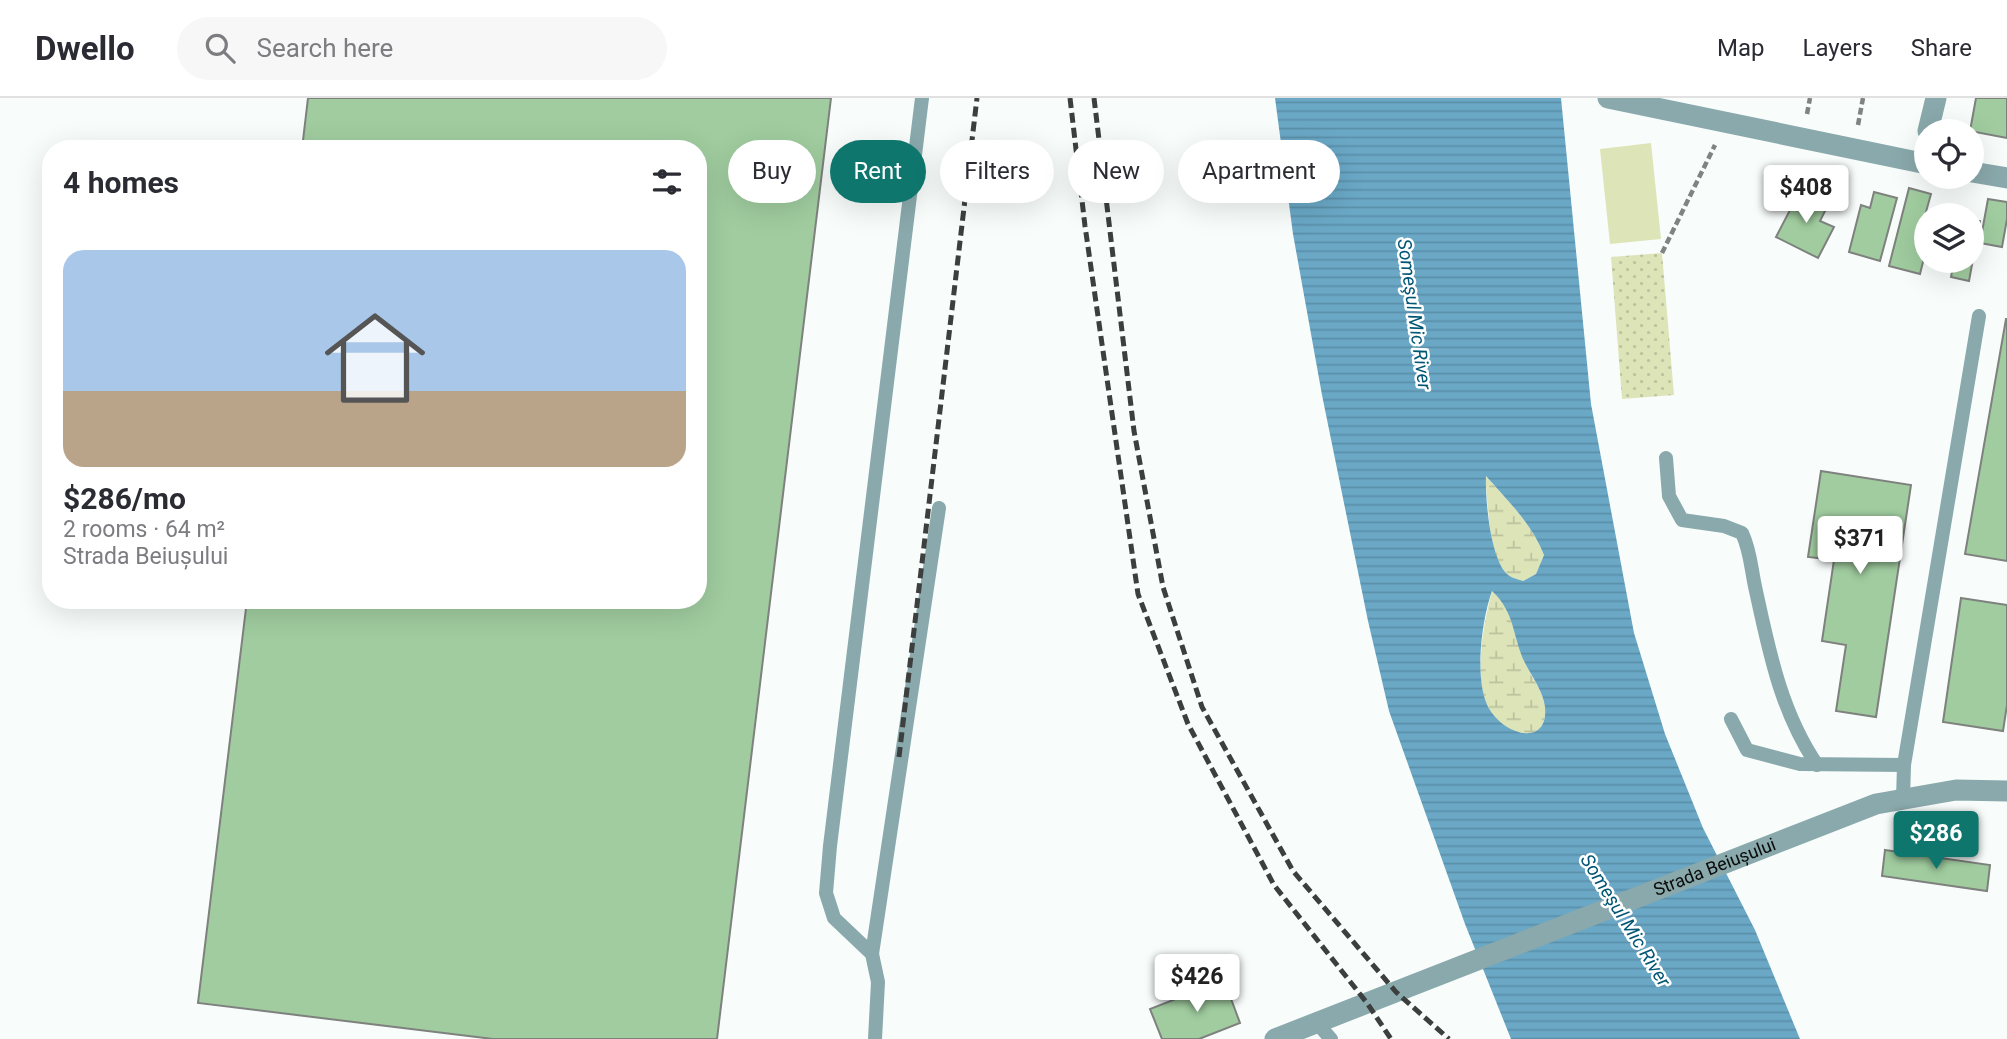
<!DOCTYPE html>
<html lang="en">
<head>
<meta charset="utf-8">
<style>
  :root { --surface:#fff; --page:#f7f7f7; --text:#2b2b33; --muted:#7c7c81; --line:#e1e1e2; --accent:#0f766e }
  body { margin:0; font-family:Roboto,sans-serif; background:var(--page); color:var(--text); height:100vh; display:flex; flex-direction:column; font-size:26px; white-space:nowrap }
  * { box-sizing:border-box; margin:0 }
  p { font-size:23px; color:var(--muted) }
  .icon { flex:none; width:38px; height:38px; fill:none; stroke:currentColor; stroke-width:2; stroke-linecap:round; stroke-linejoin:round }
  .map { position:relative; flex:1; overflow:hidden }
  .panel { position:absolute; left:42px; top:42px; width:665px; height:469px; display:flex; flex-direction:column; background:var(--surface); border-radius:28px; box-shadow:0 7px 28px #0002 }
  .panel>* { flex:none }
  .hud { position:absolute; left:728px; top:42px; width:665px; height:63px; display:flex; gap:14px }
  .buttons { position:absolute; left:1914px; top:21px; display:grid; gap:14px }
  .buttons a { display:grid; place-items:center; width:70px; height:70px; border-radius:50%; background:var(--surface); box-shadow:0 7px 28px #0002; font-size:35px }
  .price { position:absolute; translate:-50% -60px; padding:0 16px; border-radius:7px; background:#fff; color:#222; font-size:23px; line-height:46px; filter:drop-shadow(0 2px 4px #0008) }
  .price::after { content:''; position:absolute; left:50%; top:42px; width:21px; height:16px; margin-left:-10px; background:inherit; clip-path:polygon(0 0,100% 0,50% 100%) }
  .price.selected { background:var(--accent); color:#fff }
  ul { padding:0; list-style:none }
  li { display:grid; align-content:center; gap:14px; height:371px; padding:0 21px }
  li span { display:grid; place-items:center; height:217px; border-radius:21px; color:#555 }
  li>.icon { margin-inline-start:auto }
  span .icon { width:126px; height:126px; fill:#fffc; stroke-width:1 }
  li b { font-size:30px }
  h2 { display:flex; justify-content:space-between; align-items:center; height:84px; padding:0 21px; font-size:30px }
  .pill { padding:0 24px; border-radius:32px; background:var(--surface); box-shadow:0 7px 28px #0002; font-size:24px; line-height:63px }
  .pill.selected { background:var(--accent); color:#fff }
  header { display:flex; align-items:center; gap:42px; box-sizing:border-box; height:98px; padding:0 35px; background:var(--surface); border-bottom:2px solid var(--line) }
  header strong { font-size:33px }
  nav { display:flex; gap:38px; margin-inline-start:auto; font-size:24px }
  .search { width:490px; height:63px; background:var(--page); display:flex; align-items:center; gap:18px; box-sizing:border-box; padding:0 24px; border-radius:38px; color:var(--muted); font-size:26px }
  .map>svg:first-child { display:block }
  .wetland { fill:url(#wetland-marsh) }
  .park { fill:url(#park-dots) }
  .garden { fill:#dde4b8 }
  .water { fill:url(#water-rules); fill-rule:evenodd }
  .building { fill:#a0cc9f; stroke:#7e817e; stroke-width:2 }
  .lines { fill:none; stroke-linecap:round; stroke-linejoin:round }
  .path { stroke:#808382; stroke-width:4.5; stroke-dasharray:7 3.5; stroke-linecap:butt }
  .lane { stroke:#8aa9ac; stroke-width:14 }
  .street { stroke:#8aa9ac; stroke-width:21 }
  .rail { stroke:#3c3f3e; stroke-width:5; stroke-dasharray:10 5; stroke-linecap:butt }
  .labels { text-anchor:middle; stroke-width:5; stroke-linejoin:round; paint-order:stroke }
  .street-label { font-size:18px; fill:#0a0c0b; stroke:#fff }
  .water-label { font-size:19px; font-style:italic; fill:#005675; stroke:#fff }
</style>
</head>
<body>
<header>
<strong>Dwello</strong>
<div class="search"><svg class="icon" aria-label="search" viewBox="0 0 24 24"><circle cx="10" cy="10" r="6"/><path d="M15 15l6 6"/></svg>Search here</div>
<nav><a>Map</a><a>Layers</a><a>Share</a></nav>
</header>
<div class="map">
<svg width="2007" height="941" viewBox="0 0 2007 941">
  <defs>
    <pattern id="wetland-marsh" width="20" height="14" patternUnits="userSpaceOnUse" patternTransform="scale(1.75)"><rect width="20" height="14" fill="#dde4b8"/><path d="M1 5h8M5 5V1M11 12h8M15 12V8" fill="none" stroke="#bcc29d"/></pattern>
    <pattern id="park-dots" width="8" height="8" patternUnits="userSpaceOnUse" patternTransform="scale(1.75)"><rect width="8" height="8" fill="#dde4b8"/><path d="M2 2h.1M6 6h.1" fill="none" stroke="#bcc29d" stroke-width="1.8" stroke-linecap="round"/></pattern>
    <pattern id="water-rules" width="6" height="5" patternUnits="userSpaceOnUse" patternTransform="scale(1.75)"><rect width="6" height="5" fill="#6aa8c6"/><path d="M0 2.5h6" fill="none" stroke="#5b8fa9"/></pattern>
  </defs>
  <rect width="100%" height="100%" fill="#f8fdfb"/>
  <!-- wetland -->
  <g class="wetland">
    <path d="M1485,377C1507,402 1532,426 1544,457L1536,476L1523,483C1518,481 1511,480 1507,476C1488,458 1488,402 1485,377Z"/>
    <path d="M1492,493C1512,512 1515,534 1523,559C1528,576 1543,591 1545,609C1549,652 1497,636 1486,605C1474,573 1484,524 1492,493Z"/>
  </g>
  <!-- park -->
  <polygon class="park" points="1662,155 1674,297 1622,301 1611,159"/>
  <!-- garden -->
  <polygon class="garden" points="1651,45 1661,141 1610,146 1600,51"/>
  <!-- water -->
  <path class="water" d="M1275,0H1561L1591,306L1634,535L1665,636L1703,730L1755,832L1800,941H1511L1465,826L1389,613L1368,523L1322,297L1293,136ZM1486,378C1508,403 1532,426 1544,457L1536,476L1523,483C1518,481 1511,480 1507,476C1490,460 1485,399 1486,378ZM1492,493C1516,516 1512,538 1525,565C1532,579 1543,593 1545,609C1549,653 1497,635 1486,604C1475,576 1482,521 1492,493Z"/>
  <!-- building -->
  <g class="building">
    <polygon points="308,0 831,0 717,941 493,941 198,905 247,502 698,502 698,51 302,51"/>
    <polygon points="1976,0 2007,0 2007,40 1970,33"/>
    <polygon points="1804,85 1813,90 1808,99 1827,109 1820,123 1834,129 1818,160 1776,139"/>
    <polygon points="1909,90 1931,96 1924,121 1927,122 1927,148 1920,176 1889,168"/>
    <polygon points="1874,94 1897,100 1880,163 1849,154 1861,107 1870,110"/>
    <polygon points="1988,101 2007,104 2007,121 2002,149 1980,145"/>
    <polygon points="1972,122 1980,123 1969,183 1951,179 1954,163 1972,163"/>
    <polygon points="2006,221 2007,221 2007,463 1965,456"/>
    <polygon points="1821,373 1911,387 1876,619 1836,613 1846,547 1822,543 1834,462 1808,459"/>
    <polygon points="1961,500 2007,507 2007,607 2003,633 1943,624"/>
    <polygon points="1885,752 1990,767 1987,793 1882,778"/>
    <polygon points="1224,882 1240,925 1199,941 1162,941 1150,911"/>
  </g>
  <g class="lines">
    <!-- path -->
    <g class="path">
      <polyline points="1807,16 1810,0"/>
      <polyline points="1858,27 1863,0"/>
      <polyline points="1662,155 1715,47"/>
    </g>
    <!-- lane -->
    <g class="lane">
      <path d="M1666,360L1669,398L1682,422L1724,428L1742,435C1751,454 1751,472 1756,493C1769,553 1781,614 1817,667"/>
      <polyline points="1731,621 1747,652 1800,666 1904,667"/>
      <polyline points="1903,701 1904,667 1979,218"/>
      <polyline points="872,856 939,410"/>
      <polyline points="1317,925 1331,941"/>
      <polyline points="875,941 878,884 872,856 834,820 826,795 830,748 922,0"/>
    </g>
    <!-- street -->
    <g class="street">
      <polyline points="1608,0 1927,66"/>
      <polyline points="1928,33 1936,0"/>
      <polyline points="1972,74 2007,80"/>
      <path id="s1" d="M1275,941L1876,706L1956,692L2007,693"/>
    </g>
    <!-- rail -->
    <g class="rail">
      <polyline points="1070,0 1085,128 1138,496 1188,626 1274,787 1367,905 1391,941"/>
      <polyline points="1094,0 1134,333 1163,489 1202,609 1293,773 1396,894 1449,941"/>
      <polyline points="899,659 977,0"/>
    </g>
  </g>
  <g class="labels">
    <!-- street labels -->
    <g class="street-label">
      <text dy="6" stroke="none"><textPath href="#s1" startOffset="472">Strada Beiușului</textPath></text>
    </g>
    <!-- water labels -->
    <g class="water-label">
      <text transform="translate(1415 216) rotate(82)" y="7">Someşul Mic River</text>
      <text transform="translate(1626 822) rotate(58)" y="7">Someşul Mic River</text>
    </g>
  </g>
</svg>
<div class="buttons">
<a><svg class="icon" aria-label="locate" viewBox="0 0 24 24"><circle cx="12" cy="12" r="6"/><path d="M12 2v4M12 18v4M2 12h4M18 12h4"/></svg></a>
<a><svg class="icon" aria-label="layers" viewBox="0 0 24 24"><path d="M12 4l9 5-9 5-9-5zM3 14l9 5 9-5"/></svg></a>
</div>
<b class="price" style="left:1806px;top:127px">$408</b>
<b class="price" style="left:1860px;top:478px">$371</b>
<b class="price selected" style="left:1936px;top:773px">$286</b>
<b class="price" style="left:1197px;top:916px">$426</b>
<div class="hud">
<a class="pill">Buy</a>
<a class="pill selected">Rent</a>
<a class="pill">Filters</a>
<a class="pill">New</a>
<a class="pill">Apartment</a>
</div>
<section class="panel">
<h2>4 homes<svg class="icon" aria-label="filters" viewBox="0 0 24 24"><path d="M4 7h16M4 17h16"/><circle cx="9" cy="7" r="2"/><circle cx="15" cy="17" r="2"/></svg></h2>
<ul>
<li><span style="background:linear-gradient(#a9c7e8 65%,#b9a48a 0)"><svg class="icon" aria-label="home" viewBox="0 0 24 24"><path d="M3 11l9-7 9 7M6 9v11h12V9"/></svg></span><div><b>$286/mo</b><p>2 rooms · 64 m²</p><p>Strada Beiușului</p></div></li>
</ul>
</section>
</div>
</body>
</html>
